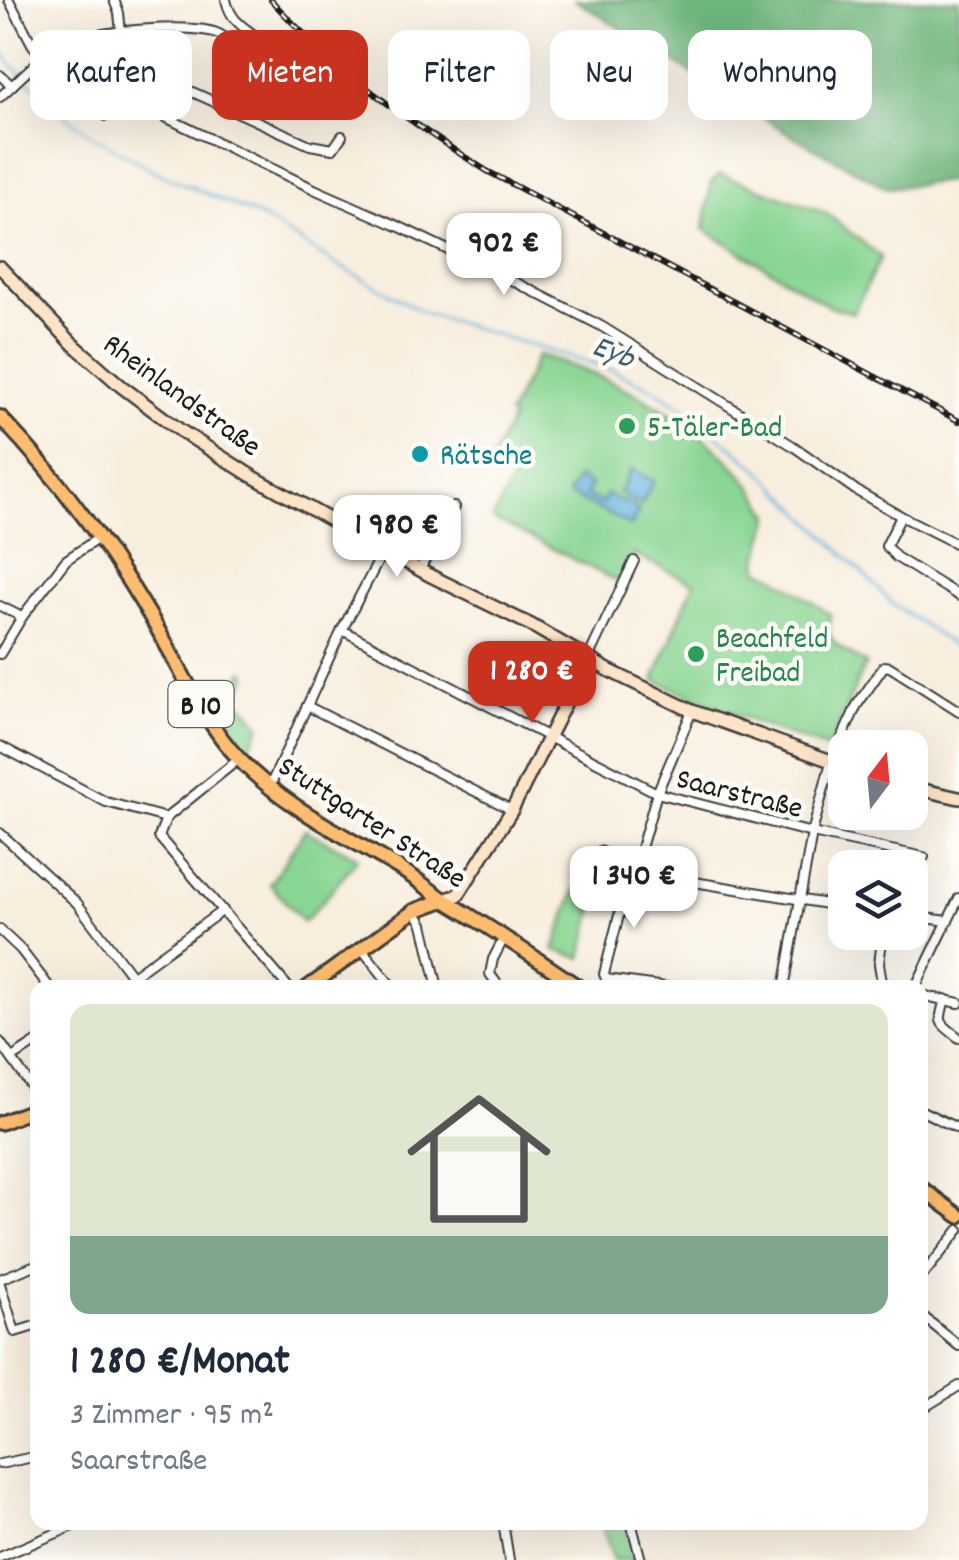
<!DOCTYPE html>
<html lang="de">
<head>
<meta charset="utf-8">
<style>
  :root { --surface:#fff; --page:#f6f6f7; --text:#1f2937; --muted:#747a83; --line:#e0e1e3; --accent:#c8321e }
  body { margin:0; font-family:Dekko,sans-serif; background:var(--page); color:var(--text); height:100vh; display:flex; flex-direction:column; font-size:38px; white-space:nowrap }
  * { box-sizing:border-box; margin:0 }
  p { font-size:32px; color:var(--muted) }
  .icon { flex:none; width:55px; height:55px; fill:none; stroke:currentColor; stroke-width:2; stroke-linecap:round; stroke-linejoin:round }
  .map { position:relative; flex:1; overflow:hidden }
  .sheet { position:absolute; left:30px; top:980px; width:898px; height:550px; display:flex; flex-direction:column; background:var(--surface); border-radius:20px; box-shadow:0 10px 40px #0002 }
  .sheet>* { flex:none }
  .banner { position:absolute; left:30px; top:30px; width:900px; height:90px; display:flex; gap:20px }
  .needle { width:65px; rotate:16deg }
  .fabs { position:absolute; left:828px; top:730px; display:grid; gap:20px }
  .fabs a { display:grid; place-items:center; width:100px; height:100px; border-radius:20px; background:var(--surface); box-shadow:0 10px 40px #0002; font-size:50px }
  .price { position:absolute; translate:-50% -85px; padding:0 22px; border-radius:20px; background:#fff; color:#222; font-size:32px; line-height:65px; filter:drop-shadow(0 2px 5px #0008) }
  .price::after { content:''; position:absolute; left:50%; top:60px; width:30px; height:22px; margin-left:-15px; background:inherit; clip-path:polygon(0 0,100% 0,50% 100%) }
  .price.active { background:var(--accent); color:#fff }
  ul { padding:0; list-style:none }
  li { display:grid; align-content:center; gap:20px; height:530px; padding:0 40px }
  li+li { border-top:2px solid var(--line) }
  li span { display:grid; place-items:center; height:310px; border-radius:20px; color:#555 }
  li>.icon { margin-inline-start:auto }
  span .icon { width:180px; height:180px; fill:#fffc; stroke-width:1 }
  li b { font-size:42px }
  .tag { padding:0 35px; border-radius:20px; background:var(--surface); box-shadow:0 10px 40px #0002; font-size:35px; line-height:90px }
  .tag.active { background:var(--accent); color:#fff }
  .map>svg:first-child { display:block }
  .green { fill:#89d593; stroke:#527858; stroke-width:2.5 }
  .forest { fill:#6eb67d; stroke:#45694c; stroke-width:2.5 }
  .water { fill:#62b2dd; stroke:#3f677c; stroke-width:2.5 }
  .lines { fill:none; stroke-linecap:round; stroke-linejoin:round }
  .stream { stroke:#62b2dd; stroke-width:2.5 }
  .street-casing { stroke:#3d3c39; stroke-width:12 }
  .secondary-casing { stroke:#3d3c39; stroke-width:16 }
  .primary-casing { stroke:#3d3c39; stroke-width:18 }
  .street { stroke:#fff; stroke-width:8 }
  .secondary { stroke:#fee4c6; stroke-width:11 }
  .primary { stroke:#fdbc70; stroke-width:12 }
  .rail-casing { stroke:#1c1c1c; stroke-width:6 }
  .rail { stroke:#fdfcf7; stroke-width:2.5; stroke-dasharray:8; stroke-linecap:butt }
  .leisure-dot { fill:#2e9e5b; stroke:#fdfcf7; stroke-width:4 }
  .culture-dot { fill:#0f9aa8; stroke:#fdfcf7; stroke-width:4 }
  .labels { text-anchor:middle; stroke-width:9; stroke-linejoin:round; paint-order:stroke }
  .shield { fill:#fdfcf7; stroke:#605f5e; stroke-width:2.5 }
  .shield-label { font-size:28px; font-weight:bold; fill:#1c1c1c }
  .street-label { font-size:30px; fill:#1c1c1c; stroke:#fdfcf7 }
  .leisure-label { font-size:30px; fill:#27864d; stroke:#fdfcf7; text-anchor:start }
  .culture-label { font-size:30px; fill:#0d838f; stroke:#fdfcf7; text-anchor:start }
  .water-label { font-size:32px; font-style:italic; fill:#3c6073; stroke:#fdfcf7 }
</style>
</head>
<body>
<div class="map">
<svg width="959" height="1560" viewBox="0 0 959 1560">
  <rect width="100%" height="100%" fill="#fdfcf7"/>
  <filter id="ink" filterUnits="userSpaceOnUse"><feTurbulence type="fractalNoise" baseFrequency=".01" numOctaves="2"/><feDisplacementMap in="SourceGraphic" scale="20" xChannelSelector="R" yChannelSelector="G"/><feConvolveMatrix kernelMatrix="1 2 1 2 8 2 1 2 1" color-interpolation-filters="sRGB"/></filter>
  <filter id="wash" filterUnits="userSpaceOnUse"><feTurbulence type="fractalNoise" baseFrequency=".0048" numOctaves="4" result="noise"/><feDisplacementMap in="SourceGraphic" scale="40" xChannelSelector="R" yChannelSelector="G"/><feGaussianBlur stdDeviation="2.25" result="paint"/><feColorMatrix in="noise" values="0 0 0 0 0 0 0 0 0 0 0 0 0 0 0 0 0 1.4 0 .05"/><feComposite in="paint" operator="in"/></filter>
  <g filter="url(#wash)">
    <rect width="100%" height="100%" fill="#f8eede"/>
    <!-- green -->
    <g class="green">
      <polygon points="720,174 826,213 881,257 853,313 829,306 704,229 711,182"/>
      <path d="M538,355C615,378 690,415 744,477C754,488 762,502 771,515L758,560L759,570L774,576L831,615C822,646 846,650 866,664L857,682L830,747L826,748L766,727L654,680L694,583L633,554L619,582L493,519L513,478L488,465L512,418L508,416Z"/>
      <polygon points="244,671 248,674 237,698 261,726 248,749 218,710 208,692 225,679 233,686"/>
      <polygon points="305,830 358,858 323,901 303,922 270,884"/>
      <polygon points="575,890 597,896 582,958 554,950"/>
      <polygon points="601,1523 626,1523 636,1560 613,1560"/>
    </g>
    <!-- forest -->
    <polygon class="forest" points="575,0 959,0 959,180 887,188 791,135"/>
    <!-- water -->
    <polygon class="water" points="631,469 654,481 642,504 633,501 631,506 639,510 631,526 568,494 577,478 591,485 586,495 602,503 607,494 625,503 628,497 619,493"/>
    <g class="lines">
      <!-- stream -->
      <polyline class="stream" points="0,48 11,64 56,108 91,135 156,172 263,218 336,264 425,313 612,370 652,388 680,405 761,471 892,603 959,650"/>
    </g>
  </g>
  <g filter="url(#ink)">
    <g class="lines">
      <defs>
        <g id="street">
          <polyline points="9,0 32,44 43,58 314,189 400,227 517,283 601,326 793,446 857,491 901,516 959,545"/>
          <polyline points="114,0 119,13 121,32"/>
          <polyline points="148,72 310,145 333,149 342,136"/>
          <polyline points="0,75 12,86"/>
          <path d="M0,97C20,79 41,55 66,43C91,31 195,22 219,34C232,41 244,54 256,63L266,61L269,53C257,28 233,31 226,0"/>
          <polyline points="106,116 168,54"/>
          <polyline points="901,516 886,546 896,557 959,596"/>
          <polyline points="420,569 454,507"/>
          <polyline points="0,606 22,617"/>
          <polyline points="342,630 657,793 812,833 924,857"/>
          <polyline points="0,654 22,617 66,560 100,537"/>
          <polyline points="588,658 634,561"/>
          <polyline points="307,706 512,810"/>
          <polyline points="0,746 106,802 166,818 159,837 289,988"/>
          <polyline points="270,786 342,630 384,550"/>
          <polyline points="166,818 239,759"/>
          <polyline points="0,833 77,903 141,988"/>
          <polyline points="600,851 634,872 845,907"/>
          <polyline points="415,911 423,924 438,988"/>
          <polyline points="910,916 948,921"/>
          <polyline points="0,930 21,950 50,988"/>
          <polyline points="883,932 879,964 883,988"/>
          <polyline points="362,949 393,988"/>
          <polyline points="116,988 223,910"/>
          <polyline points="500,988 490,974 493,959 504,938"/>
          <polyline points="673,988 606,979 604,974 628,880 634,872 657,793 692,711"/>
          <polyline points="784,988 812,833 831,762 857,705 884,666 890,667 959,711"/>
          <polyline points="915,988 959,898"/>
          <polyline points="920,995 959,1003"/>
          <path d="M945,999C938,1025 938,1021 959,1038"/>
          <polyline points="0,1042 38,1096"/>
          <polyline points="12,1058 38,1041"/>
          <polyline points="920,1110 959,1129"/>
          <polyline points="0,1279 38,1264"/>
          <polyline points="920,1279 959,1230"/>
          <polyline points="0,1284 15,1332 38,1325"/>
          <polyline points="920,1314 959,1346"/>
          <polyline points="920,1410 959,1386"/>
          <polyline points="0,1464 38,1456"/>
          <polyline points="503,1522 509,1560"/>
          <polyline points="631,1522 641,1560"/>
          <polyline points="0,1557 83,1522"/>
        </g>
        <g id="secondary">
          <polyline points="0,267 73,344 121,386 181,431 250,475 429,575 531,625 608,670 692,711 845,766"/>
          <polyline points="910,787 959,798"/>
          <polyline points="444,900 458,895 512,810 588,658"/>
        </g>
        <g id="primary">
          <path d="M0,417C56,476 105,541 147,611C176,658 201,719 239,759C284,807 347,836 402,870C417,879 431,891 446,901C491,928 536,958 580,988"/>
          <polyline points="307,988 414,911 444,900"/>
          <polyline points="0,1123 38,1108"/>
          <polyline points="920,1187 959,1216"/>
        </g>
      </defs>
      <!-- street casing -->
      <use href="#street" class="street-casing"/>
      <!-- secondary casing -->
      <use href="#secondary" class="secondary-casing"/>
      <!-- primary casing -->
      <use href="#primary" class="primary-casing"/>
      <!-- street -->
      <use href="#street" class="street"/>
      <!-- secondary -->
      <use href="#secondary" class="secondary"/>
      <!-- primary -->
      <use href="#primary" class="primary"/>
      <defs>
        <path id="rail" d="M271,0C333,68 409,122 487,171L959,421"/>
      </defs>
      <!-- rail casing -->
      <use href="#rail" class="rail-casing"/>
      <!-- rail -->
      <use href="#rail" class="rail"/>
    </g>
  </g>
  <!-- markers -->
  <g class="leisure-dot">
    <circle cx="627" cy="426" r="10"/>
    <circle cx="696" cy="654" r="10"/>
  </g>
  <circle class="culture-dot" cx="420" cy="454" r="10"/>
  <g class="labels">
    <!-- shield labels -->
    <rect class="shield" x="168.5" y="681" width="65" height="46" rx="8"/>
    <g class="shield-label">
      <text x="201" y="714">B 10</text>
    </g>
    <!-- street labels -->
    <g class="street-label">
      <text transform="translate(183 394) rotate(36)" y="10">Rheinlandstraße</text>
      <text transform="translate(740 792) rotate(14)" y="10">Saarstraße</text>
      <text transform="translate(373 821) rotate(33)" y="10">Stuttgarter Straße</text>
    </g>
    <!-- leisure labels -->
    <g class="leisure-label">
      <text x="647" y="436">5-Täler-Bad</text>
      <text x="716" y="647">Beachfeld<tspan x="716" dy="34">Freibad</tspan></text>
    </g>
    <!-- culture labels -->
    <g class="culture-label">
      <text x="440" y="464">Rätsche</text>
    </g>
    <!-- water labels -->
    <g class="water-label">
      <text transform="translate(614 350) rotate(21)" y="11">Eyb</text>
    </g>
  </g>
</svg>
<div class="fabs">
<a><svg class="needle" viewBox="-14 -14 28 28"><path d="M0-13l5 13h-10z" fill="#e53935"/><path d="M0 13l5-13h-10z" fill="#747a83"/></svg></a>
<a><svg class="icon" aria-label="layers" viewBox="0 0 24 24"><path d="M12 4l9 5-9 5-9-5zM3 14l9 5 9-5"/></svg></a>
</div>
<b class="price" style="left:504px;top:298px">902 €</b>
<b class="price" style="left:397px;top:580px">1 980 €</b>
<b class="price active" style="left:532px;top:726px">1 280 €</b>
<b class="price" style="left:634px;top:931px">1 340 €</b>
<div class="banner">
<a class="tag">Kaufen</a>
<a class="tag active">Mieten</a>
<a class="tag">Filter</a>
<a class="tag">Neu</a>
<a class="tag">Wohnung</a>
</div>
<section class="sheet">
<ul>
<li><span style="background:linear-gradient(#dfe7d0 75%,#7fa58c 0)"><svg class="icon" aria-label="home" viewBox="0 0 24 24"><path d="M3 11l9-7 9 7M6 9v11h12V9"/></svg></span><div><b>1 280 €/Monat</b><p>3 Zimmer · 95 m²</p><p>Saarstraße</p></div></li>
</ul>
</section>
</div>
</body>
</html>
